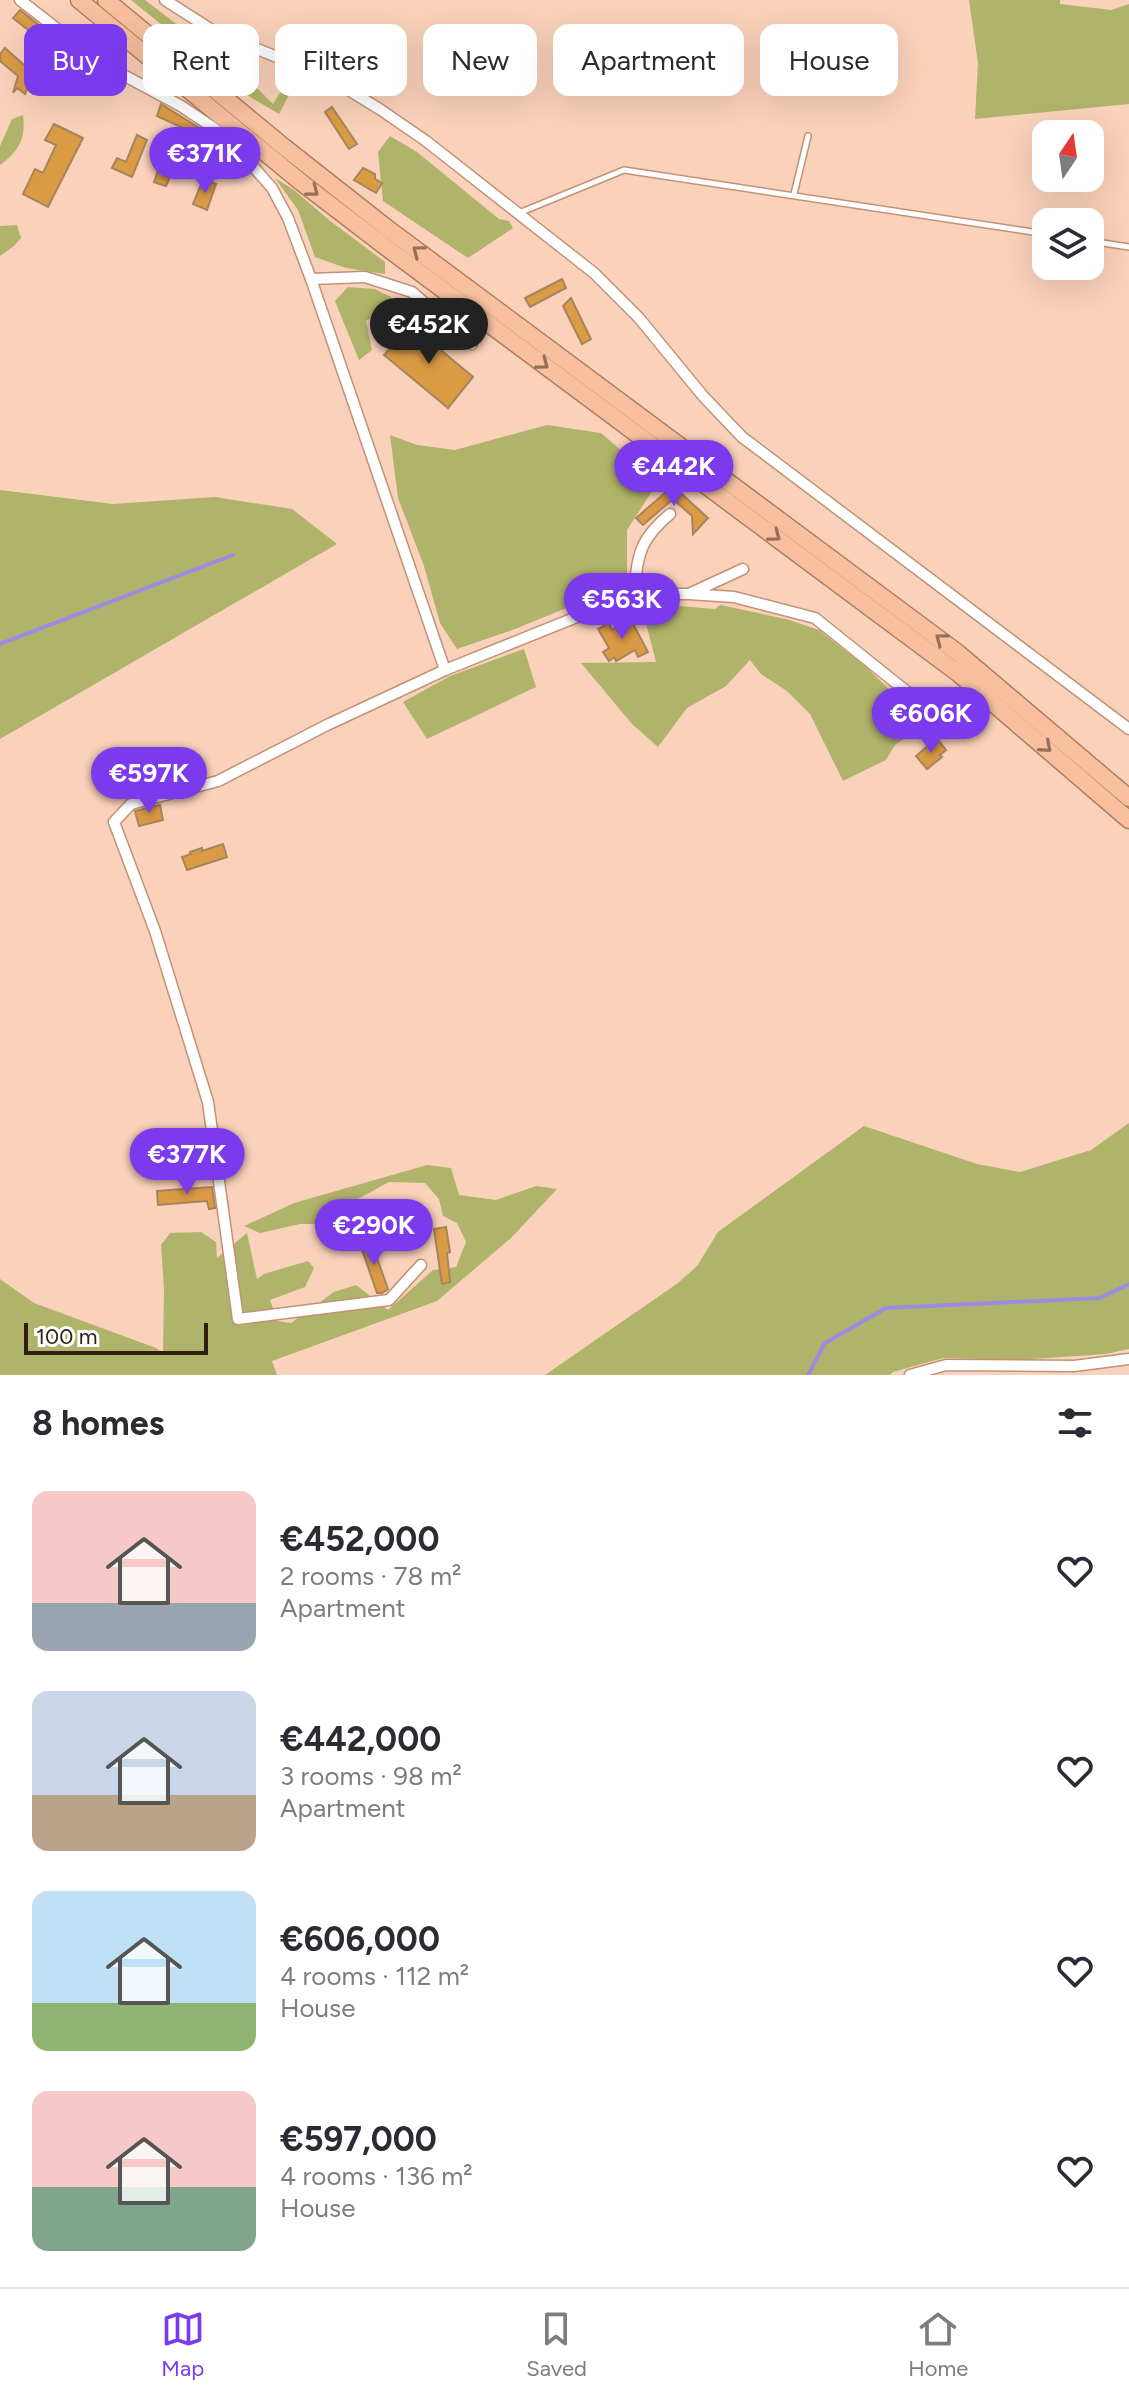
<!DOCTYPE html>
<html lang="en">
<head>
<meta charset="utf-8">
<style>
  :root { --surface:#fff; --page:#f2f2f3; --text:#2b2b33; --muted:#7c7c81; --line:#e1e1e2; --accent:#7c3aed }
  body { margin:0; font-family:Figtree,sans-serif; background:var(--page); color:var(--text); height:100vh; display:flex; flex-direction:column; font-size:30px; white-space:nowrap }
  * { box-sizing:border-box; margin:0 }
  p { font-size:26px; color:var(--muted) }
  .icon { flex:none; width:44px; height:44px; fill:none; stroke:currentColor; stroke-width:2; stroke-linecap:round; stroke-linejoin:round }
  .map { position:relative; height:1375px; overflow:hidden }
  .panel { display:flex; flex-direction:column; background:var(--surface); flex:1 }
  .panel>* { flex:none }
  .top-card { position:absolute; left:24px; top:24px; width:1082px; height:72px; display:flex; gap:16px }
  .needle { width:52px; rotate:13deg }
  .tools { position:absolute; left:1032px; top:120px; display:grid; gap:16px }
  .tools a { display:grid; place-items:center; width:72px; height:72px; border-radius:16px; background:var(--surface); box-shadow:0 8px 32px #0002; font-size:40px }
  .scale { position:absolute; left:24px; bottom:20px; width:184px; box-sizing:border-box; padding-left:8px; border:4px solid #321f14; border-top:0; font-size:22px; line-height:28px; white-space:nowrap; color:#321f14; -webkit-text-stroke:6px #fcfcfc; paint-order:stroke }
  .price { position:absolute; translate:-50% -68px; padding:0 18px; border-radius:28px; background:var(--accent); color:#fff; font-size:26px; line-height:52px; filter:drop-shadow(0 2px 4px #0008) }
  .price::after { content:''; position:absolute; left:50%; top:48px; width:24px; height:18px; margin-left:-12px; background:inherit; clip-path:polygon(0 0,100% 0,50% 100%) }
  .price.selected { background:#222; color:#fff }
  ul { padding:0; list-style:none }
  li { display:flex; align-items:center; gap:24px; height:200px; padding:0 32px }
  li span { display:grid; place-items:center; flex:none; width:224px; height:160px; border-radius:16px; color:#555 }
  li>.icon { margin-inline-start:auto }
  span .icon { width:96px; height:96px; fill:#fffc; stroke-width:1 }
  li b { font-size:34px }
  h2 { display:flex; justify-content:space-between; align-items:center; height:96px; padding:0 32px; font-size:34px }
  .tag { padding:0 28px; border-radius:16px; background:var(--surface); box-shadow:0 8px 32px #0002; font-size:28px; line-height:72px }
  .tag.selected { background:var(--accent); color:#fff }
  .menu { display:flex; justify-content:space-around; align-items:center; height:112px; border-top:2px solid var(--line); background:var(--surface); font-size:22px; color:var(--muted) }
  .menu a { display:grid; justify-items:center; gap:4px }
  .menu .selected { color:var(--accent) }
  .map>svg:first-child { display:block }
  .green { fill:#b0b46a }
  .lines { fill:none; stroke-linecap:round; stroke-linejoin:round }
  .stream { stroke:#9c8be3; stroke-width:4 }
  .building { fill:#db9b45; stroke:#a7855c; stroke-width:2 }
  .service-casing { stroke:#c29276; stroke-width:8 }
  .minor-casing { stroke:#c29276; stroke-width:13 }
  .trunk-casing { stroke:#b17d5f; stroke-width:19 }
  .service { stroke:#fff; stroke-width:5 }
  .minor { stroke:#fff; stroke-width:10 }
  .trunk { stroke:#f8c09f; stroke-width:16 }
  .oneway { stroke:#95705a }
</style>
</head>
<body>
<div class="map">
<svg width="1129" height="1375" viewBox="0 0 1129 1375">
  <rect width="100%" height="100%" fill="#fad1ba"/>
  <!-- green -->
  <g class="green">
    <polygon points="131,0 145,0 247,78 273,104 288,80 294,78 297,80 279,114 230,85 214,67"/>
    <polygon points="969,0 1060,0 1060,4 1111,10 1129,4 1129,104 975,119 978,63"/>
    <path d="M23,115C26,139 19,151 0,165V146L12,119Z"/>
    <polygon points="390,136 417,152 499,219 509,221 513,228 468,258 383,201 378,152"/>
    <polygon points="275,178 294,190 329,220 385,262 385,274 346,268 315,257 298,210"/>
    <polygon points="17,225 21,238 14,246 0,256 0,226"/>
    <polygon points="348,287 375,289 391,297 389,307 366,321 372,350 359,360 335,301"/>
    <polygon points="547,425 601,433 658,482 627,530 627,583 515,629 457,649 440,623 424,566 398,498 390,435 417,445 455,450"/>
    <polygon points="0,490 113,504 215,497 292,509 337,544 0,739"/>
    <polygon points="655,604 715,609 720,605 786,619 819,630 866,667 913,712 938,712 957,724 951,730 947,726 925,724 895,745 886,760 843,781 810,714 787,691 761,674 750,660 726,686 687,708 658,747 632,724 581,663 656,662 642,608"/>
    <polygon points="524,649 536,687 427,739 403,702 450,676"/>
    <polygon points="1129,1123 1129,1349 1106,1354 1018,1360 943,1358 893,1372 890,1375 545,1375 678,1283 697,1266 718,1232 864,1126 977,1164 1020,1172 1091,1150"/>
    <polygon points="427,1165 451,1168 459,1195 496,1200 536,1186 557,1189 511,1238 437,1301 272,1361 277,1375 0,1375 0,1279 34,1303 156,1348 163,1353 164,1289 161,1245 170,1233 201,1232 216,1242 217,1258 247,1233 257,1279 264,1274 308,1261 314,1268 305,1287 270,1300 278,1321 291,1323 334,1292 356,1285 388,1310 433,1270 456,1267 466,1242 457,1223 443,1216 439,1199 425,1183 389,1182 354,1201 337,1224 300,1224 260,1233 244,1226 294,1203"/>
  </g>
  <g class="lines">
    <!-- stream -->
    <g class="stream">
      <polyline points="0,644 233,555"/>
      <polyline points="808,1375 825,1343 886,1308 1100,1298 1129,1284"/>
    </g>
  </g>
  <!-- building -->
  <g class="building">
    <polygon points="20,10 58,40 57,42 86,67 89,64 92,66 91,68 119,84 115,93 86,76 74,92 64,85 77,74 49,49 50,47 13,18"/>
    <polygon points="5,48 32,72 29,75 41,85 33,94 27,89 25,94 17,88 13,93 18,76 0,61 0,54"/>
    <polygon points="161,104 209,134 206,139 157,116"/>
    <polygon points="332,107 357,144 349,149 325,112"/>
    <polygon points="54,124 83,138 48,207 23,194 35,169 43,173 56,145 45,140"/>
    <polygon points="137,135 147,140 132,177 112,168 117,158 126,162"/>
    <polygon points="166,148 180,155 166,186 154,182"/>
    <polygon points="363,168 375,174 375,179 382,183 376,193 354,180"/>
    <polygon points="206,180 216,184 207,210 193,204 200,187 202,188"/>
    <polygon points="562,279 566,288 530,307 525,298"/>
    <polygon points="571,298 591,339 582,344 563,306"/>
    <polygon points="411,325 473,377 448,408 384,355"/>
    <polygon points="673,486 708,518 693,534 692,516 673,499 643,525 636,518"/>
    <polygon points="631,620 648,652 638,657 635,650 616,661 614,657 609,661 603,652 609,648 598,629 609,623 612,630"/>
    <polygon points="939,741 946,750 940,755 942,757 927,769 916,756 931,743 934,746"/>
    <polygon points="160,805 163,820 139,826 135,811"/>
    <polygon points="223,844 227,857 187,870 182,857 191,854 190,852 202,848 202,851"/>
    <polygon points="212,1187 215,1208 209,1209 207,1201 158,1205 157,1191"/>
    <polygon points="374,1205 394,1205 394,1211 427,1210 428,1221 418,1223 365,1222 365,1209 374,1208"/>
    <polygon points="446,1227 450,1252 447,1253 450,1282 442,1284 434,1229"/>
    <polygon points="371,1241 388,1289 382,1293 377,1293 360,1244"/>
  </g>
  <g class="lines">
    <defs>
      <g id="service">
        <polyline points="794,194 808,136"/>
        <polyline points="519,213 624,170 1046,234"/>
        <polyline points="1090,241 1129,247"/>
      </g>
      <g id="minor">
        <polyline points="20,0 101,63 181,106 214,128 243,155 272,188 288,218 311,279 445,670"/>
        <polyline points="165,0 215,32 329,78 381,110 426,141 594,273 639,318 703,396 742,437 1129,729"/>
        <polyline points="311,279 365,277 412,292 472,344"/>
        <polyline points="691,593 743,569"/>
        <path d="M634,594C638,555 638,541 670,514"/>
        <polyline points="421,1265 389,1300 238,1319 208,1102 155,931 114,822 131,804 218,781 327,725 445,670 634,594 689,594 734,597 815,618 921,703"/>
        <polyline points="910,1375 946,1365 1074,1366 1129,1359"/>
      </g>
      <g id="trunk">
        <polyline points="79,0 302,183 391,251 959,674 1129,820"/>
        <polyline points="106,0 284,147 387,228 958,653 1129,798"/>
      </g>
    </defs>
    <!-- service casing -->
    <use href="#service" class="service-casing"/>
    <!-- minor casing -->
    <use href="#minor" class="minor-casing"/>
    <!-- trunk casing -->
    <use href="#trunk" class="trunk-casing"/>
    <!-- service -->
    <use href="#service" class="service"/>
    <!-- minor -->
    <use href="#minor" class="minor"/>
    <!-- trunk -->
    <use href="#trunk" class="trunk"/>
  </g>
  <!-- one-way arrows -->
  <defs><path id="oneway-chevron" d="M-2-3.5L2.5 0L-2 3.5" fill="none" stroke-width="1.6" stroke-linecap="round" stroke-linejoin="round" transform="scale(2)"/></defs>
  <g class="oneway">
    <use href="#oneway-chevron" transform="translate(313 191) rotate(38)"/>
    <use href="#oneway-chevron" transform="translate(418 251) rotate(-143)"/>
    <use href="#oneway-chevron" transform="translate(543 364) rotate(37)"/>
    <use href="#oneway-chevron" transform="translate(775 536) rotate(37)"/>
    <use href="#oneway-chevron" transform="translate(941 639) rotate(-143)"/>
    <use href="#oneway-chevron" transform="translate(1046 747) rotate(41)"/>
  </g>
</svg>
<div class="tools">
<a><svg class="needle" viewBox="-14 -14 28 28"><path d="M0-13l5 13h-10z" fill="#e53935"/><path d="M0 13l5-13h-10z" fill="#7c7c81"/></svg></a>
<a><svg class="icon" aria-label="layers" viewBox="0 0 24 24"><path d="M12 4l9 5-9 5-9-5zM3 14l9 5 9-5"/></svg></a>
</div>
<div class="scale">100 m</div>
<b class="price" style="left:205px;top:195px">€371K</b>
<b class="price selected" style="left:429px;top:366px">€452K</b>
<b class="price" style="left:674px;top:508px">€442K</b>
<b class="price" style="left:622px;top:641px">€563K</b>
<b class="price" style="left:931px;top:755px">€606K</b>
<b class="price" style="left:149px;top:815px">€597K</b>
<b class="price" style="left:187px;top:1196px">€377K</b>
<b class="price" style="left:374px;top:1267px">€290K</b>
<div class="top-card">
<a class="tag selected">Buy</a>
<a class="tag">Rent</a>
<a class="tag">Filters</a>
<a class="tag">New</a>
<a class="tag">Apartment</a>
<a class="tag">House</a>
</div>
</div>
<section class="panel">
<h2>8 homes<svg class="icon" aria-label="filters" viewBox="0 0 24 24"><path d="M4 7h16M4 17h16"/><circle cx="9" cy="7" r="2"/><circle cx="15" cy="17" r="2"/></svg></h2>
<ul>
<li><span style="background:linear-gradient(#f6c9c9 70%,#9aa5b1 0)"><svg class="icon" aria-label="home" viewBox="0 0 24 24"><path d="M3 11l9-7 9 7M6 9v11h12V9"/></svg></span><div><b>€452,000</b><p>2 rooms · 78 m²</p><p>Apartment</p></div><svg class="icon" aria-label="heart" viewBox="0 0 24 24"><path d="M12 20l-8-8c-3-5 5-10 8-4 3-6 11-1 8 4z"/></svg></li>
<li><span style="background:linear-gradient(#c9d6e8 65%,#b9a48a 0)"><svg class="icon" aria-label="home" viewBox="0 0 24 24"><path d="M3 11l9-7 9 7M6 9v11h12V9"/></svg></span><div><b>€442,000</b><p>3 rooms · 98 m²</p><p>Apartment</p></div><svg class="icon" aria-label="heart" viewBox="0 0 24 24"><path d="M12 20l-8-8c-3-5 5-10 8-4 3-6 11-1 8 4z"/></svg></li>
<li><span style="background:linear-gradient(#bfe0f5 70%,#8fb573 0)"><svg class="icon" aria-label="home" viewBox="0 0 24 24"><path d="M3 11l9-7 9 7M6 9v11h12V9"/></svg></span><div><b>€606,000</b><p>4 rooms · 112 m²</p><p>House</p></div><svg class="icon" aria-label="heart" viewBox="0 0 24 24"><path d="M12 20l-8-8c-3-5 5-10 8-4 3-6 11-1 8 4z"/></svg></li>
<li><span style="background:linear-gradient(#f6c9c9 60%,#7fa58c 0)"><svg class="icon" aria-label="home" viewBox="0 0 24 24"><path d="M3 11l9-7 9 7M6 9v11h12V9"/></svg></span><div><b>€597,000</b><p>4 rooms · 136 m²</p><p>House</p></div><svg class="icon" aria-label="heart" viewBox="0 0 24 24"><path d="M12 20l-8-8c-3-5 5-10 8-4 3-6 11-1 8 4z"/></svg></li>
</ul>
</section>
<nav class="menu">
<a class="selected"><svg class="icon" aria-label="map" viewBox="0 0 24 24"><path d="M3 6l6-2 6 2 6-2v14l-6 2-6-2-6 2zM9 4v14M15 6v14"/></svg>Map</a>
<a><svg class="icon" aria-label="saved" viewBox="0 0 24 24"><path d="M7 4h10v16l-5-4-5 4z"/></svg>Saved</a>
<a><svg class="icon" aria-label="home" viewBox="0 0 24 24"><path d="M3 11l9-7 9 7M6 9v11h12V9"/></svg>Home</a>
</nav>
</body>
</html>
